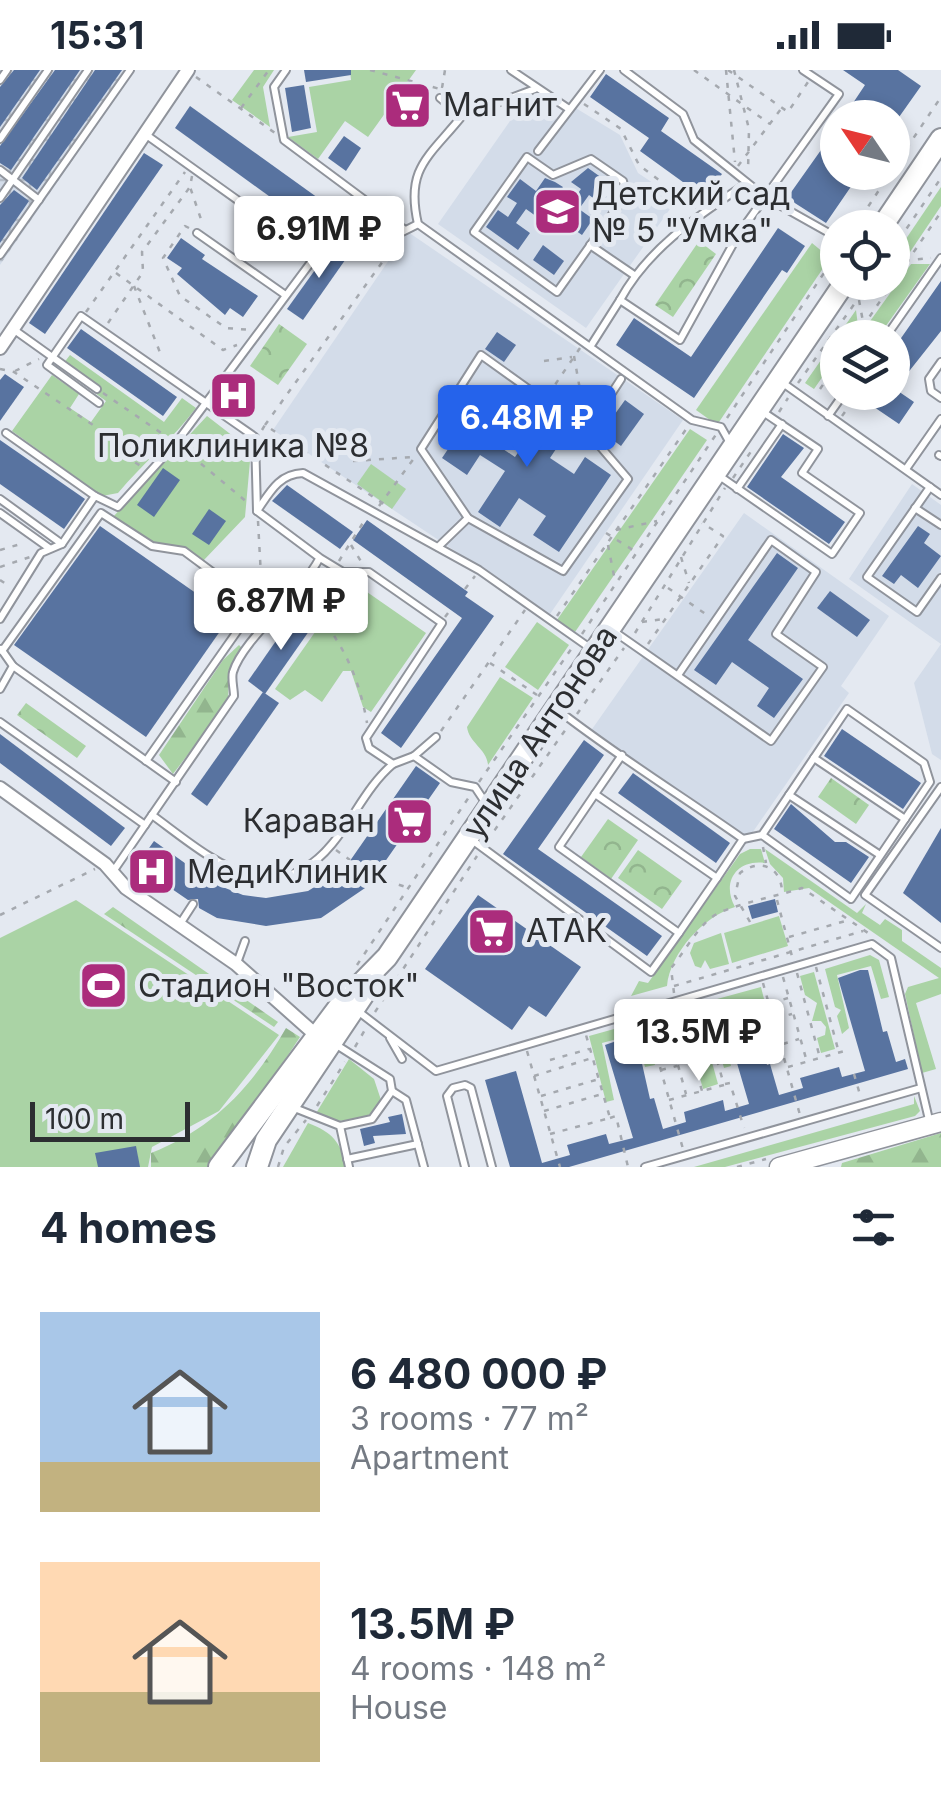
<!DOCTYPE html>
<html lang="en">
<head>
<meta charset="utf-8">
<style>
  :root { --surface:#fff; --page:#f2f2f3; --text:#1f2937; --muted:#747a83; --accent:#2563eb }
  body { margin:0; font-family:Inter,sans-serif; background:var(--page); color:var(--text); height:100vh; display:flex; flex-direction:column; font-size:38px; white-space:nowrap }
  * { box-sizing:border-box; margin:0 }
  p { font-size:32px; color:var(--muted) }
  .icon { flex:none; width:55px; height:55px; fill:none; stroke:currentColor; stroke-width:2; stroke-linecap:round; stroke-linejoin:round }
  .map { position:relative; height:1097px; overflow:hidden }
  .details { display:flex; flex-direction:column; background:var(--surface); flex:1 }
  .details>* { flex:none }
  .needle { width:65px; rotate:305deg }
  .buttons { position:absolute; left:820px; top:30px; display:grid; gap:20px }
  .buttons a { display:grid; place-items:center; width:90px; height:90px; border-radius:50%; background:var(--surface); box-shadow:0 5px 15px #0003; font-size:50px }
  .scale { position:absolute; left:30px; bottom:25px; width:160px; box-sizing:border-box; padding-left:10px; border:5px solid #2c2e31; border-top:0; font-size:28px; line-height:35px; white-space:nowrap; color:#2c2e31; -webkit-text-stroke:8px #e4e9f1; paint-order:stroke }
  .price { position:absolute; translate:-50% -85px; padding:0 22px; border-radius:10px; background:#fff; color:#222; font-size:32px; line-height:65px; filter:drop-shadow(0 2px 5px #0008) }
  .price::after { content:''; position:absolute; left:50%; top:60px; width:30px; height:22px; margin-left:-15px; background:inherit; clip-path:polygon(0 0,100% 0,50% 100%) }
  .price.on { background:var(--accent); color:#fff }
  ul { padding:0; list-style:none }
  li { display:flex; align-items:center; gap:30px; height:250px; padding:0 40px }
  li span { display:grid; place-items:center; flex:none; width:280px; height:200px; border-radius:0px; color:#555 }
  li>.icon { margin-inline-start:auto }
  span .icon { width:120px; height:120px; fill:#fffc; stroke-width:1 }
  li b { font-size:42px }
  h2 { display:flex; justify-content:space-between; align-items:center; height:120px; padding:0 40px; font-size:42px }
  .status { display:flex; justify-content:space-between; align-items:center; height:70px; padding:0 50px; background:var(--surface); direction:ltr }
  .status svg { height:28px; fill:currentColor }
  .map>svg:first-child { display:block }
  .built { fill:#d3dce9 }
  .industrial { fill:url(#industrial-grid) }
  .green { fill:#aad3a5 }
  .forest { fill:url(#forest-firs) }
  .park { fill:url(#park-crowns) }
  .building { fill:#5873a0 }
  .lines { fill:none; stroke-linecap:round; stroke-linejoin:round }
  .lane-casing { stroke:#90949c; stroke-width:10 }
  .street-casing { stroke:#90949c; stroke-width:16 }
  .secondary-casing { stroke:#90949c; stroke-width:21 }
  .primary-casing { stroke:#90949c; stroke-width:24 }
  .path { stroke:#a5a9af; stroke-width:2.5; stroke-dasharray:5 8; stroke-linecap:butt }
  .lane { stroke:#fff; stroke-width:6 }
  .street { stroke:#fff; stroke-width:12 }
  .secondary { stroke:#fff; stroke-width:18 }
  .primary { stroke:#fff; stroke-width:20 }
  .labels { text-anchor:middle; stroke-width:10; stroke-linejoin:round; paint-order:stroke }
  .poi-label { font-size:32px; fill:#2c2e31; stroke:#e4e9f1; text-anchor:start }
  .street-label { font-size:32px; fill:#2c2e31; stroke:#e4e9f1 }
</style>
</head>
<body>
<div class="status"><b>15:31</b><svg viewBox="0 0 49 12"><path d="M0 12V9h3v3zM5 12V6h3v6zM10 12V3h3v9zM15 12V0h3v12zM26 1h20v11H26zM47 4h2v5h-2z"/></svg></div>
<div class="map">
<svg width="941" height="1097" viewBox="0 0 941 1097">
  <defs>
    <pattern id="industrial-grid" width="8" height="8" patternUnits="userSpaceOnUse" patternTransform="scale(2.5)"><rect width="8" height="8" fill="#d3dce9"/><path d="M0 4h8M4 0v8" fill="none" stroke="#b5bdc8"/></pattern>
    <pattern id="forest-firs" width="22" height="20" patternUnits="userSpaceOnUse" patternTransform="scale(2.5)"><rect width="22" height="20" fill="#aad3a5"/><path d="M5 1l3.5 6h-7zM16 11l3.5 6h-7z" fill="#92b58e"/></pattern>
    <pattern id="park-crowns" width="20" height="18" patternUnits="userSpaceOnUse" patternTransform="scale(2.5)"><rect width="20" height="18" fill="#aad3a5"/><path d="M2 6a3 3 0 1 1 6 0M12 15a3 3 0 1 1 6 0" fill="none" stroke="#92b58e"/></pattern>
  </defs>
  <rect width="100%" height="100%" fill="#e4e9f1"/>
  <!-- built -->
  <g class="built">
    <polygon points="526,28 562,53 574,37 620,65 638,103 677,129 586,258 438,154"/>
    <polygon points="408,162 683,350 550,544 273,360"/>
    <polygon points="912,414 941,435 941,690 932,684 914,613 941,574 849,509"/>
    <polygon points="744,443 889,546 841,616 849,623 748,769 590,662"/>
  </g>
  <!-- industrial -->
  <polygon class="industrial" points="0,0 135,0 0,195"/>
  <!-- green -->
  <g class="green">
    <polygon points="254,0 274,0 263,17 270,57 232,30"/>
    <polygon points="350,0 416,0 368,67 345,51 318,89 288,67 317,62 309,17 351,10"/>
    <polygon points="941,117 941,136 908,185 893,188"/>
    <polygon points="812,173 830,188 717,355 696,340"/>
    <polygon points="911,194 930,194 878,267 871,267 868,254"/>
    <polygon points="856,240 858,256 850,267 838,268 837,286 814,319 805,313"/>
    <path d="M70,285L164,352L182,328L196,338C173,369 143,393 118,423L102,426L12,361L52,305L79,324L70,338L91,352L106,331L60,298Z"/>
    <polygon points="207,346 251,380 245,447 203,491 184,479 153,474 113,447"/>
    <polygon points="690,359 707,370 575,562 557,550"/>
    <polygon points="371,394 406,419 392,439 357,414"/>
    <polygon points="317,504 340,520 354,513 426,563 371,642 363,637 351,601 343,601 322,632 305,620 290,630 275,619 320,555 294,536"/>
    <polygon points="537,552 569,575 538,620 505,597"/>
    <path d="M500,607L533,628L488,695C487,679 469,673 467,657Z"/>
    <path d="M750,779H761L765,793C737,789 721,812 735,837C704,846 670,883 667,916L631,926L639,911L648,913L740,784Z"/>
    <polygon points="765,779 857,843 866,834 862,843 880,855 885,849 902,860 902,871 941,898 941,924 916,933 936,999 922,1003 905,924 908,917 939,908 809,818 784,822 783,808 770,794"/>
    <polygon points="76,830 279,965 219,1041 152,1077 148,1097 0,1097 0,868"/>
    <polygon points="779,846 788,876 732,893 724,863"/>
    <polygon points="721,863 729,894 710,899 705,890 701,898 695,896 690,883 694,873"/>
    <polygon points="870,885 879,890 889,927 881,929 871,896 837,905 849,958 842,964 837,946 841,940 835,937 825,899"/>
    <polygon points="814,902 835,979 821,983 817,968 825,965 826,957 821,951 812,951 817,933 805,925 800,906"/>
    <polygon points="761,917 772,961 763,964 753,930 719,939 731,996 724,998 706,932"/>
    <polygon points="697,938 718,1014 703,1019 682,943"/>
    <polygon points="643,951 655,995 645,997 636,964 602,973 614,1030 606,1032 589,966"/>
    <path d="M349,989L374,1009L382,1033C363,1056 341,1053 315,1045Z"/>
    <polygon points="914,1026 920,1041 915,1046 725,1097 694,1097 914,1034"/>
    <path d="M308,1053C332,1062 341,1072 346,1097H283Z"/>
  </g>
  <!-- forest -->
  <g class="forest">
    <polygon points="239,575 242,578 229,602 228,632 173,704 159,685 223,590"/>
    <polygon points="113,837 278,952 274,957 104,844"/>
    <path d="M286,958L300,967L214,1097H151V1083C213,1059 253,1016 286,958Z"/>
    <polygon points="941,1063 941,1097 841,1097 842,1093"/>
  </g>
  <!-- park -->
  <g class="park">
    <polygon points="699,171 716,184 673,247 655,235"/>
    <polygon points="279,254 307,274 278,315 250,296"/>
    <polygon points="26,633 86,676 77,688 17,645"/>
    <polygon points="831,708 869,735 856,754 818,727"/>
    <polygon points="608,749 638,770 611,809 581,787"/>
    <polygon points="638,780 682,811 662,839 618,808"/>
  </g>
  <!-- building -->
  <g class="building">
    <polygon points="14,0 40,0 0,57 0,17"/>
    <polygon points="55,0 80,0 11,100 0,93 0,76"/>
    <polygon points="95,0 122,0 37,120 22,108"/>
    <polygon points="304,0 351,0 351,5 306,12"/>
    <polygon points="843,0 898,0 921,16 892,57 892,48 843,48 865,15"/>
    <polygon points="606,4 669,48 661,61 722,104 705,128 640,81 649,68 590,27"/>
    <polygon points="410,12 430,26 406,58 386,44"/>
    <polygon points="304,15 311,58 292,62 285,18"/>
    <polygon points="190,36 325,133 309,155 175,58"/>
    <polygon points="838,56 838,102 861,102 826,153 787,128"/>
    <polygon points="344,66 361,78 346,101 328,88"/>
    <polygon points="144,83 163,95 45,264 29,253"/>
    <polygon points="588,98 616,118 603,135 589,125 579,139 593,149 582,165 546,140 540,149 526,139 516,153 530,163 518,180 486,157 498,140 508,147 517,133 507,127 520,109 536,121 545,108 555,112 563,117 558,124 571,133 581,119 571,112"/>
    <polygon points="14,120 29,131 0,173 0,135"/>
    <polygon points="778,158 805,176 787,203 782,200 694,328 616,275 634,248 691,287"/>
    <polygon points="181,168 205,185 202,189 258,226 243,247 230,238 225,245 177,204 182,198 167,188"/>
    <polygon points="335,172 350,183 303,250 287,239"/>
    <polygon points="543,175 564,191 554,205 533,190"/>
    <polygon points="941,211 941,261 895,319 914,332 899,354 871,335 868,322 892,322 892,281"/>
    <polygon points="81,259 177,327 163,346 67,278"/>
    <polygon points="497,262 516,275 504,292 485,279"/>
    <polygon points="5,304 24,317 0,351 0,310"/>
    <polygon points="232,311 247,322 234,341 219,330"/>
    <polygon points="500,317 516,328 502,349 514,356 500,377 515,387 526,371 520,367 537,341 568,361 550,388 574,404 585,387 611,405 559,482 533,465 546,446 519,428 500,457 478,442 505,401 480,385 467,405 442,388 488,320 495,325"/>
    <polygon points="625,330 644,344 621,376 602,362"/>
    <polygon points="783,364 804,378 781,407 845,452 829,474 747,417"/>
    <polygon points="0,370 85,429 64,459 0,414"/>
    <polygon points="163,398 180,410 154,447 137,435"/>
    <polygon points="287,415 353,462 340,479 272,431"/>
    <polygon points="209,439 226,451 209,475 192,464"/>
    <polygon points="367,450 468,522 465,526 494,546 401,678 381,663 462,548 353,470"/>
    <polygon points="100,456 230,547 146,667 14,575"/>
    <polygon points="918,456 930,464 924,473 941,486 918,518 901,505 894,514 882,506"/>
    <polygon points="777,483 798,498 748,570 803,609 774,648 757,636 769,618 732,592 716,615 694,600"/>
    <polygon points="830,521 870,550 857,567 817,538"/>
    <polygon points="296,542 314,554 265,624 248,611"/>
    <polygon points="263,622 279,633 207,736 191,724"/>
    <polygon points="842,659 921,713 903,739 824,686"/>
    <polygon points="0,664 125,758 111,776 0,693"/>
    <polygon points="584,670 604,685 538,779 662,866 647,886 503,784"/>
    <polygon points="416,696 440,713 368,816 321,848 266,856 217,848 199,838 198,829 188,830 137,795 154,771 203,806 208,817 215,814 243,825 266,828 308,821 345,798"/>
    <polygon points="633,703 730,773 716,793 618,723"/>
    <polygon points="791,734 835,772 846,772 869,787 851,813 774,759"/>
    <polygon points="941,758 941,853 903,823"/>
    <polygon points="478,825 581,897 546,947 529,936 512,960 425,899"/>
    <polygon points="775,829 778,842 752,849 748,836"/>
    <polygon points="860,900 868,900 883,962 887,961 896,992 905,989 908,999 569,1097 510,1097 485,1010 516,1001 542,1093 570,1085 567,1075 606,1064 609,1074 633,1068 605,975 628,967 636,967 650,1029 654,1028 663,1059 686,1052 684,1042 723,1030 725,1041 749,1034 722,942 744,933 752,933 767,995 770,994 779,1025 803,1018 800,1008 839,997 842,1007 865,1001 838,908"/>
    <polygon points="402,1044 406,1064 373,1066 375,1073 364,1076 360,1059 390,1052 388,1047"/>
    <polygon points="136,1076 140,1097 98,1097 95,1083"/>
  </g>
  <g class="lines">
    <defs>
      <g id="lane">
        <polyline points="286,0 274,17 284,70 405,160"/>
        <polyline points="511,0 569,39"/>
        <polyline points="624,0 683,44 694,70 765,127 838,168"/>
        <polyline points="0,10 7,0"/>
        <path d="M440,28L462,46C429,87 405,98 418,154L692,350L721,357L730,373"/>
        <polyline points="462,46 535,19"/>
        <polyline points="145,64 313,184"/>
        <polyline points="0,69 48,0"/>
        <polyline points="538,81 600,0"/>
        <polygon points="527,87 553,105 591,89 623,111 626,125 557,222 474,162"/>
        <polyline points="0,100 39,130"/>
        <polyline points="0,128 88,0"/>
        <polyline points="197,163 284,224"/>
        <polyline points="590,175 634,205"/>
        <polyline points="0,185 130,0"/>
        <path d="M620,230C649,177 698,146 747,113"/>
        <polyline points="13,259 97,319"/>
        <polyline points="885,268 941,188"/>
        <polyline points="592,274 620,230 680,270 738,165 839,24 803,0"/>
        <polyline points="941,292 929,309 931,321 941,328"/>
        <polyline points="780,311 941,425"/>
        <polyline points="99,333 47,295 81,246 255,367 257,441"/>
        <polyline points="828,346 845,322"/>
        <polyline points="6,363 95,426"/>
        <polyline points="939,385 941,386"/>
        <polyline points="906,399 941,349"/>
        <polyline points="718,405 832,484 860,443 802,403 818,379 760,340"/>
        <polyline points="930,417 867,507 917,542 941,508"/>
        <polyline points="737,419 782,354"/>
        <polyline points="0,429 62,474"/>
        <path d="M259,438C271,420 280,404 303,403L479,500L590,578"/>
        <polyline points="915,438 941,455"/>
        <polyline points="257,441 320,488 343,502 369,502 442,553 366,668 369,678 393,694 414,686 451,712 475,717 485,732"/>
        <polyline points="0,443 49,478"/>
        <polyline points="468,448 421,379 481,285 587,361"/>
        <polyline points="438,477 468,448 563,501 628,409 587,361 621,309"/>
        <path d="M0,549L41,483L62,474L95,426L118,437L176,373L341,152C377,175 381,173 418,154"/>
        <polyline points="612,560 771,671 823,597 776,564 816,502 771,470 678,605"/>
        <polyline points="2,581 101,443 152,476 184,481 219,507 228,526 250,543 146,691"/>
        <polyline points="13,596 176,712"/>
        <polyline points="0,619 13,596 1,579"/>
        <path d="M558,640C617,686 682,726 743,769L717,808L595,724L622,685"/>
        <polyline points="0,652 145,755"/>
        <polyline points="414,686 436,667"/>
        <polyline points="814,688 905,749"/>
        <polyline points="941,717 865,825 941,878"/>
        <polyline points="789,725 880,785"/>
        <path d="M152,745C207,785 272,847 332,774C354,748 367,716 393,694"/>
        <polyline points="743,769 762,765 847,639 924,693 930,712 851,829 762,765"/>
        <polyline points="472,770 651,902 679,863 559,777 595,724"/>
        <path d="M112,803L234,626C234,619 231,608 233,602C243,569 300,525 319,489"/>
        <polyline points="209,810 220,794"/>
        <polyline points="180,854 193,834"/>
        <polyline points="679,863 717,808"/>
        <polyline points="237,893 245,871"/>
        <polyline points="359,942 436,1001 872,874 891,888 930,1054"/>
        <polyline points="390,968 402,989"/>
        <polyline points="335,974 390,1009 392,1021 372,1049 340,1056"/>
        <polyline points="392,1021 406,1030 424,1097"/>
        <polyline points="292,1037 340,1056 349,1097"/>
        <polyline points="347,1089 418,1074"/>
        <polyline points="465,1097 447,1026 453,1018 465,1015 471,1018 492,1097"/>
        <polyline points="645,1097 921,1018"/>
      </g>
      <g id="street">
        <polyline points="0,278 188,0"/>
        <polyline points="0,718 105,794 126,818 236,894 317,966"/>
      </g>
      <polyline id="secondary" points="779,1097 941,1052"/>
      <g id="primary">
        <polyline points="881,158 941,69"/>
        <polyline points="219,1097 341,934 387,887 845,212"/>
        <polyline points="257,1097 266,1070 368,918"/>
      </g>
    </defs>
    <!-- lane casing -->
    <use href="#lane" class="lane-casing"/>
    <!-- street casing -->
    <use href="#street" class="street-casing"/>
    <!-- secondary casing -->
    <use href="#secondary" class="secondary-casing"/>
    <!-- primary casing -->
    <use href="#primary" class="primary-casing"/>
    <!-- path -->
    <g class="path">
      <polyline points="370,0 440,19"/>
      <polyline points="694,0 770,54"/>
      <polyline points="726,0 735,92"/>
      <polyline points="728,0 788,42 808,12"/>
      <polyline points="734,0 749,59 748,102"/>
      <polyline points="196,7 275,63"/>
      <polyline points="442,18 445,0"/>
      <polyline points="584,34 621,59 639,95 696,138"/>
      <polyline points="241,38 269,0"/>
      <polyline points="738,96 781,39"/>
      <polyline points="892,100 941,27"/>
      <polyline points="192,106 190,117 203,155"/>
      <polyline points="189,158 185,156 163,188 180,226 226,258 252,260"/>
      <polyline points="854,158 891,102"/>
      <polyline points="892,180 941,108"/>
      <polyline points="892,192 931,188"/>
      <polyline points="116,203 223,280 237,275"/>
      <polyline points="134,216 161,285"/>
      <polyline points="859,230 866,268"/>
      <polyline points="86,242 185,102"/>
      <polyline points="108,253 143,202 142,182 190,117"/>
      <polyline points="855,268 941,142"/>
      <polyline points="574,286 585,348"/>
      <polyline points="544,291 572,287"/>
      <polyline points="0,299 14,302 96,357 99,370 144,398"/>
      <polyline points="15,301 39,289"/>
      <polyline points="798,313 870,212"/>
      <polyline points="820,319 838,293"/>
      <polyline points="103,323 170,369"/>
      <polyline points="548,325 580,278"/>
      <polyline points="779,342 788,328"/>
      <polyline points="842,346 859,322"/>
      <polyline points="727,348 838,182"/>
      <polyline points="265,355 396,173"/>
      <polyline points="262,360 265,355 384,434"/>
      <polyline points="181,377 248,433"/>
      <polyline points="353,391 414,387"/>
      <polyline points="733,408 754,377"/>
      <polyline points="379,436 415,387"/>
      <polyline points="258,451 263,543"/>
      <polyline points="616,460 657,451"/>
      <polyline points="606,463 636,482"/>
      <polyline points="351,475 362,493"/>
      <polyline points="608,475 615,511"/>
      <polyline points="0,480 24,473"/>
      <polyline points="681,487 689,513"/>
      <polyline points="339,491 366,448"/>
      <polyline points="0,497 30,487"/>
      <polyline points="0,510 9,516"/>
      <polyline points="668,518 707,545"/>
      <polyline points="465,519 475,506"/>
      <path d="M307,522C315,545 325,550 336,569C352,594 362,623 367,653"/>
      <polyline points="557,546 689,355"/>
      <polyline points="445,547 451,539"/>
      <polyline points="642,552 664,549"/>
      <polyline points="635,563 725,418"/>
      <polyline points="582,564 717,363"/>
      <polyline points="648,574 723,466 702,453"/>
      <polyline points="490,593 537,625"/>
      <polyline points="577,644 624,578"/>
      <polyline points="441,661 525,540"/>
      <polyline points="479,712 574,575"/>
      <polyline points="487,771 566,659"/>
      <polyline points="763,777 766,793"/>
      <polyline points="336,780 350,790"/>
      <polyline points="374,807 406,817"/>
      <polyline points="777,830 793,890"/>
      <polyline points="0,845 95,799"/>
      <path d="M750,852L735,826L740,803C761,787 782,798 782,823"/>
      <polyline points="789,867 849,850"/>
      <polyline points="357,895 469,727"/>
      <polyline points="816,897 839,983"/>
      <polyline points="797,903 820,988"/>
      <polyline points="783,907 807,992"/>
      <polyline points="763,913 800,1045"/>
      <polyline points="674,916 863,861"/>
      <path d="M674,923L671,898C684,883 696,859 712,847C728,835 783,825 802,818L871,865"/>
      <polyline points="771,933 788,928"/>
      <polyline points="679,941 702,1021"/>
      <polyline points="375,942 477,786"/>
      <polyline points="664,945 686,1024"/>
      <polyline points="646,947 683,1079"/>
      <polyline points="776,948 792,944"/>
      <polyline points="648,957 664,952"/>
      <polyline points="783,974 799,969"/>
      <polyline points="355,977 366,958"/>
      <polyline points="527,981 560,1097"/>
      <polyline points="550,990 589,979"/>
      <polyline points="788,997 848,980"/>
      <polyline points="661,1000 677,996"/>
      <polyline points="854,1004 861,1028"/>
      <polyline points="534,1006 592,988"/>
      <polyline points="725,1014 730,1013 744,1058"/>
      <polyline points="541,1026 599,1009"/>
      <polyline points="669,1030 724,1015 701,933"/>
      <polyline points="317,1036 345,992"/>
      <polyline points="544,1041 602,1024"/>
      <polyline points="610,1048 616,1046 628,1097"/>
      <polyline points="550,1064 610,1048 586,965"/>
      <polyline points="278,1097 284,1077 306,1050"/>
      <polyline points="737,1097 766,1089"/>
    </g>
    <!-- lane -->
    <use href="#lane" class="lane"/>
    <!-- street -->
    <use href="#street" class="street"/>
    <!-- secondary -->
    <use href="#secondary" class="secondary"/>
    <!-- primary -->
    <use href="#primary" class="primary"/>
  </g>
  <!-- icons -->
  <defs>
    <symbol id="supermarket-square" viewBox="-11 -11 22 22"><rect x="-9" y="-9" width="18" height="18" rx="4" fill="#ab2c7c" stroke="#e4e9f1"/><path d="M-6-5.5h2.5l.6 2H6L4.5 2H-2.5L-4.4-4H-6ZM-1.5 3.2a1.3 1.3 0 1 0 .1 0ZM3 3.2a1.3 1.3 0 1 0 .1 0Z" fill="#fff"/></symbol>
    <symbol id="school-square" viewBox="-11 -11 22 22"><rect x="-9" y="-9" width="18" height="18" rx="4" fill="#ab2c7c" stroke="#e4e9f1"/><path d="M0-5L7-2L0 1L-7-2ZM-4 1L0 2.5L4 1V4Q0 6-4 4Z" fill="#fff"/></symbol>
    <symbol id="hospital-square" viewBox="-11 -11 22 22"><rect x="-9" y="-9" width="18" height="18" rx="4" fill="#ab2c7c" stroke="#e4e9f1"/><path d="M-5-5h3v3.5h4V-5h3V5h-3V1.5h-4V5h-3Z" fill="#fff"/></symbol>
    <symbol id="stadium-square" viewBox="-11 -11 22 22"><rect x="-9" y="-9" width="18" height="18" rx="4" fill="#ab2c7c" stroke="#e4e9f1"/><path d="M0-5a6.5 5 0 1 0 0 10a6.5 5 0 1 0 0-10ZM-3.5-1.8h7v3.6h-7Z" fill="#fff"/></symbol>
  </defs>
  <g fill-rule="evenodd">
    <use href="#supermarket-square" x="380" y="8" width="55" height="55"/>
    <use href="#school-square" x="530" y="114" width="55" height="55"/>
    <use href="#hospital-square" x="206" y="298" width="55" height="55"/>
    <use href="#supermarket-square" x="382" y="724" width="55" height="55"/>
    <use href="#hospital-square" x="124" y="774" width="55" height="55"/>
    <use href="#supermarket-square" x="464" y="834" width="55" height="55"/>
    <use href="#stadium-square" x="76" y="888" width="55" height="55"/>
  </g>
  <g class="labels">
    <!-- poi labels -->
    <g class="poi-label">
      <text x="443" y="46">Магнит</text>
      <text x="592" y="135">Детский сад<tspan x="592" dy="37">№ 5 "Умка"</tspan></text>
      <text x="233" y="387" text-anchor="middle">Поликлиника №8</text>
      <text x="375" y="762" text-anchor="end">Караван</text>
      <text x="187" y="813">МедиКлиник</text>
      <text x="526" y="872">АТАК</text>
      <text x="138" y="927">Стадион "Восток"</text>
    </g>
    <!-- street labels -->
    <g class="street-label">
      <text transform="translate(540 662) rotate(-56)" y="11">улица Антонова</text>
    </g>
  </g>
</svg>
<div class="buttons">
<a><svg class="needle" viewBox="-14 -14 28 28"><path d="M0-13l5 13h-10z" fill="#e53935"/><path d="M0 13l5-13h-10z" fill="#747a83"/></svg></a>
<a><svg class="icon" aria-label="locate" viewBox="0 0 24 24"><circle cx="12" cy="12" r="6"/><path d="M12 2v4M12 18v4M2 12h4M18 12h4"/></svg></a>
<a><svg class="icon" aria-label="layers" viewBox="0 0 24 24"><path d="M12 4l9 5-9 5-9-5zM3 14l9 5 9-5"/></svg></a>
</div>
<div class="scale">100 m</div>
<b class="price" style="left:319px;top:211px">6.91M ₽</b>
<b class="price on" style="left:527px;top:400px">6.48M ₽</b>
<b class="price" style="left:281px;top:583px">6.87M ₽</b>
<b class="price" style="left:699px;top:1014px">13.5M ₽</b>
</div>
<section class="details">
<h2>4 homes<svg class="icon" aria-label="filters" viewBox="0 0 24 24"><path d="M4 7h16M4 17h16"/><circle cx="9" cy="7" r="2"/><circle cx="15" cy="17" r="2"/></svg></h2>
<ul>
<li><span style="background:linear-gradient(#a9c7e8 75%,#c2b280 0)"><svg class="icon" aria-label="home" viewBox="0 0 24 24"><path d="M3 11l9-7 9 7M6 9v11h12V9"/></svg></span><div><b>6 480 000 ₽</b><p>3 rooms · 77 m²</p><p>Apartment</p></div></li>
<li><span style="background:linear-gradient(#ffd9b3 65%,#c2b280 0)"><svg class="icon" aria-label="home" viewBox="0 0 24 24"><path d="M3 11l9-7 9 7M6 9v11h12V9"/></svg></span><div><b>13.5M ₽</b><p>4 rooms · 148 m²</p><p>House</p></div></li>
</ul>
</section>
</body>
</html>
